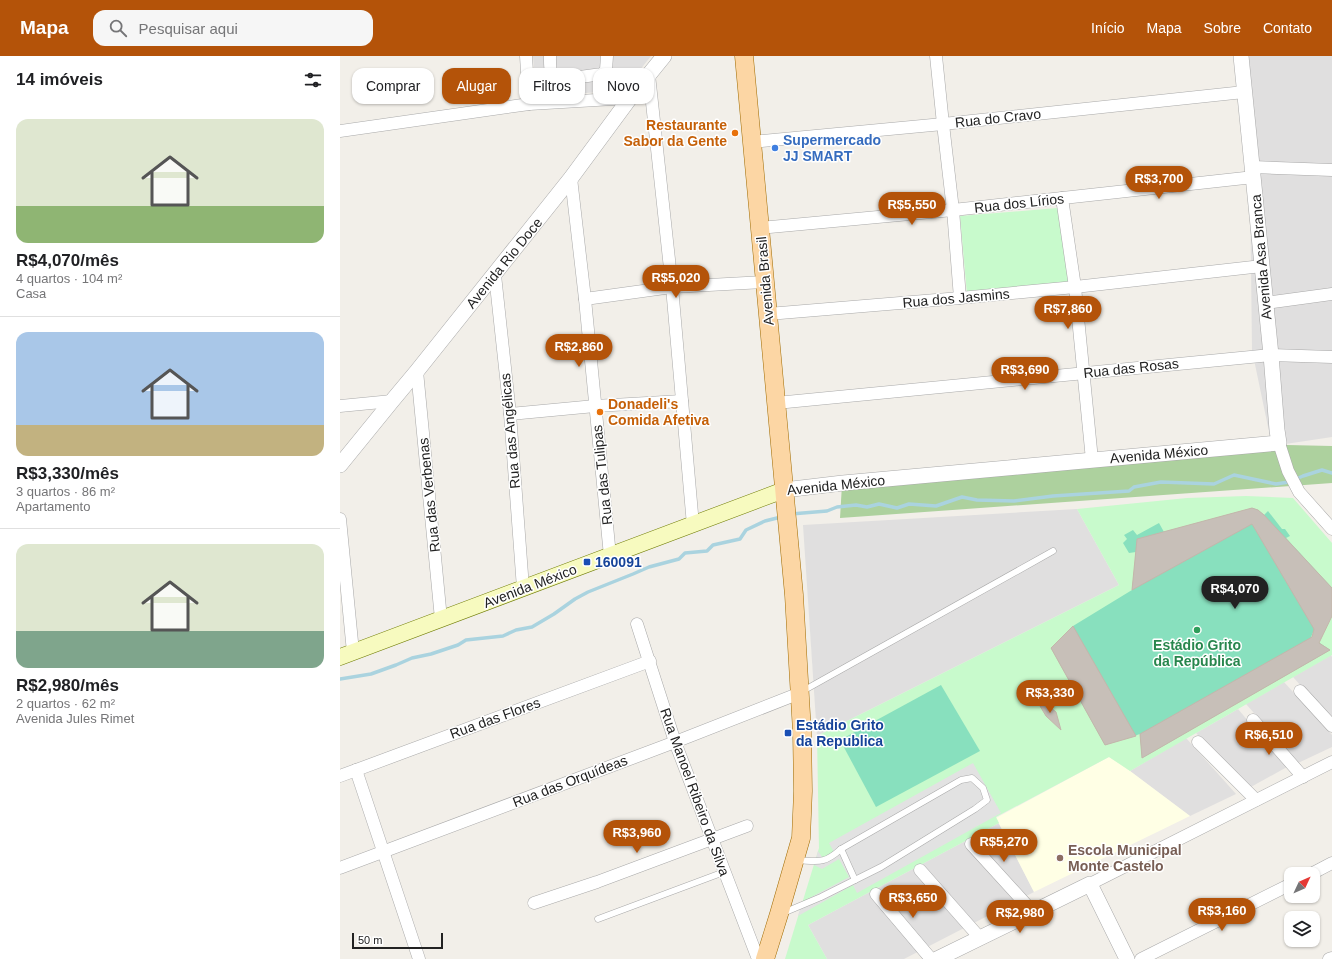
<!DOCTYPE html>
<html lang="pt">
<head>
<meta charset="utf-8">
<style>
  :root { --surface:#fff; --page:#f6f6f6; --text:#202124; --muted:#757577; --line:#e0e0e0; --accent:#b45309 }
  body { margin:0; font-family:Helvetica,sans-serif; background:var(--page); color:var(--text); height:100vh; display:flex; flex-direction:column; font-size:15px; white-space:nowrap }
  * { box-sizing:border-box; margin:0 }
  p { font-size:13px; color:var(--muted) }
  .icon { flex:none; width:22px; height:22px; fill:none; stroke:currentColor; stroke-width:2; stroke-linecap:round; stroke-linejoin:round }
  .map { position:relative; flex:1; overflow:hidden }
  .side { display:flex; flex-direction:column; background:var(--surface); width:340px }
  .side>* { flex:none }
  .top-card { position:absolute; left:12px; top:12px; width:380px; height:36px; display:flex; gap:8px }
  .needle { width:26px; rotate:46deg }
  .buttons { position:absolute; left:944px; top:811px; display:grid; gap:8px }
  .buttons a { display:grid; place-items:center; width:36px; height:36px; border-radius:8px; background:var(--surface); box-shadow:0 1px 3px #0004; font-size:20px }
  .scale { position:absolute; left:12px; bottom:10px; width:91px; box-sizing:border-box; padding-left:4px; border:2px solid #222; border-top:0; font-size:11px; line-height:14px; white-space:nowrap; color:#222; -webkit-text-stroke:3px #fff; paint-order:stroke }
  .price { position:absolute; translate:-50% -34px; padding:0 9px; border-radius:14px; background:var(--accent); color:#fff; font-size:13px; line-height:26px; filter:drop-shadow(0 1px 2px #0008) }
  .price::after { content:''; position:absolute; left:50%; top:24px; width:12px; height:9px; margin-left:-6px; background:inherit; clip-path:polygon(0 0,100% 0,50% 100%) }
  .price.selected { background:#222; color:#fff }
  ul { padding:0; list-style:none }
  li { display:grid; align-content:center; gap:8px; height:212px; padding:0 16px }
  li+li { border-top:1px solid var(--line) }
  li span { display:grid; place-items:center; height:124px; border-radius:12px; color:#555 }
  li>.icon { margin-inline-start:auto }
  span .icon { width:72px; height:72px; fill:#fffc; stroke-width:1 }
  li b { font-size:17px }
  h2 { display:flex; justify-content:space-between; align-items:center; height:48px; padding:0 16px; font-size:17px }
  .chip { padding:0 14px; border-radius:12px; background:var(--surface); box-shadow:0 1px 3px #0004; font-size:14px; line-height:36px }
  .chip.selected { background:var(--accent); color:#fff }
  header { display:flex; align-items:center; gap:24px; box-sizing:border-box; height:56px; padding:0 20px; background:var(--accent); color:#fff }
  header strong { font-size:19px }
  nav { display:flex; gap:22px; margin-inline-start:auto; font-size:14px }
  .search { width:280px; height:36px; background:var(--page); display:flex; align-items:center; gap:10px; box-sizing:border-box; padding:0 14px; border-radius:12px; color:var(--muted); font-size:15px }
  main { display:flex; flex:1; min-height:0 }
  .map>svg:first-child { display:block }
  .residential { fill:#e0dfdf }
  .education { fill:#ffffe5 }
  .forest { fill:#add19e }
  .park { fill:#c8facc }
  .pitch { fill:#88e0be }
  .parking { fill:#e2e2e2 }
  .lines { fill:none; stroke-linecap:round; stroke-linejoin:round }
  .stream { stroke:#aad3df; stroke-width:3.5 }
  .building { fill:#c7bfb8; stroke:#c4b6ab }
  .service-casing { stroke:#a9a9a9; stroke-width:7 }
  .minor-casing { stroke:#a9a9a9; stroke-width:13 }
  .tertiary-casing { stroke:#a9a9a9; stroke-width:16 }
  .secondary-casing { stroke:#707d05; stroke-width:17 }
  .primary-casing { stroke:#a06b00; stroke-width:19 }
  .service { stroke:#fff; stroke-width:6 }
  .minor { stroke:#fff; stroke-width:12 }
  .tertiary { stroke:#fff; stroke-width:15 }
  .secondary { stroke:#f7fabf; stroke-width:16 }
  .primary { stroke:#fcd6a4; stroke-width:18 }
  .food-dot { fill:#e8710a; stroke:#fff; stroke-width:1.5 }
  .shop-dot { fill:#3f7fe0; stroke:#fff; stroke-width:1.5 }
  .transit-dot { fill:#1a4fb4; stroke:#fff; stroke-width:1.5 }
  .leisure-dot { fill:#2e9e5b; stroke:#fff; stroke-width:1.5 }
  .education-dot { fill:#8d6e63; stroke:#fff; stroke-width:1.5 }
  .labels { text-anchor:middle; stroke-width:3; stroke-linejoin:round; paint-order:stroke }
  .street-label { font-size:14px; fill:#222; stroke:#fff }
  .food-label { font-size:14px; font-weight:bold; fill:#c56008; stroke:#fff; text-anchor:end }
  .shop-label { font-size:14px; font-weight:bold; fill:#366cbe; stroke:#fff; text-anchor:start }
  .transit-label { font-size:14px; font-weight:bold; fill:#164399; stroke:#fff; text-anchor:start }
  .leisure-label { font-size:14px; font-weight:bold; fill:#27864d; stroke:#fff }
  .education-label { font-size:14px; font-weight:bold; fill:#785e54; stroke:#fff; text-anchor:start }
</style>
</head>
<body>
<header>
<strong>Mapa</strong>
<div class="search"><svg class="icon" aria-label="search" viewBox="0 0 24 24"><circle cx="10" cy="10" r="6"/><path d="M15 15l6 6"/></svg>Pesquisar aqui</div>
<nav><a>Início</a><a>Mapa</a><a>Sobre</a><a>Contato</a></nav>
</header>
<main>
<section class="side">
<h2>14 imóveis<svg class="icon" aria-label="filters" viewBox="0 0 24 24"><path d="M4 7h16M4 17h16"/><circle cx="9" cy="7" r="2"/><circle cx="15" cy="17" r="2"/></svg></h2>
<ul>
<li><span style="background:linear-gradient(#dfe7d0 70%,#8fb573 0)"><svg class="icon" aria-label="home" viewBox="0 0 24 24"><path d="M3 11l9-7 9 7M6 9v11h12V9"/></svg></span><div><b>R$4,070/mês</b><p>4 quartos · 104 m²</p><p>Casa</p></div></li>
<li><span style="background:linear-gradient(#a9c7e8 75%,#c2b280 0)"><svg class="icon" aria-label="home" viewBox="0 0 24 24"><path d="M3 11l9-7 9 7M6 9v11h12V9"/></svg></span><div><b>R$3,330/mês</b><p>3 quartos · 86 m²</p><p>Apartamento</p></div></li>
<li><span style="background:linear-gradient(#dfe7d0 70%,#7fa58c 0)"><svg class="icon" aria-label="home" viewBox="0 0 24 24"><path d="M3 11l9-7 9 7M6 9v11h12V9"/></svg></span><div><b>R$2,980/mês</b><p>2 quartos · 62 m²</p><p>Avenida Jules Rimet</p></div></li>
</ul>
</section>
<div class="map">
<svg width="992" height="903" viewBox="0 0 992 903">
  <rect width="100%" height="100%" fill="#f2efe9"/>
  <!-- residential -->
  <g class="residential">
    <polygon points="193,0 311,0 284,34 196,41"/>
    <polygon points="896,0 992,0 992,381 932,390 912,294 910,125"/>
    <polygon points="737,453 779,529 477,680 463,469"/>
    <polygon points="991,599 992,601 992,664 953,621"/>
    <polygon points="944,626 992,679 992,691 958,707 906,648"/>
    <polygon points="898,653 947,711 909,732 856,677"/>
    <polygon points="846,682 896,738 850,760 790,715"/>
    <polygon points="659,767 694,836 564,903 487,903 468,869"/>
  </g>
  <!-- education -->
  <polygon class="education" points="769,701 782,709 850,760 694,836 656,762"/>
  <!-- forest -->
  <polygon class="forest" points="947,389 992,390 992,427 500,462 502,429"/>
  <!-- park -->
  <g class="park">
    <polygon points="729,151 736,228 627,238 620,160"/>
    <polygon points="906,440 953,442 992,487 992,599 790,715 769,701 656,761 659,767 468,869 487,903 445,903 479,792 477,680 779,529 737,453 847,442"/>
  </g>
  <!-- pitch -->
  <g class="pitch">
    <polygon points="912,452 918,454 924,459 928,455 942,473 945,473 950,480 946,482 992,532 971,581 990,594 802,702 800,678 765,689 711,592 733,570 792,534 796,496 789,497 783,487 787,483 784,479 793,474 797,479 819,467 824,476"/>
    <polygon points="601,629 640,695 536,751 500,684"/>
  </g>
  <!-- parking -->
  <polygon class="parking" points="633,707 661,757 517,837 513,829 458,860 462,846 509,821 499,803 482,813 474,809 478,795 482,801 485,801 494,796 489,787"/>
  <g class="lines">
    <!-- stream -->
    <g class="stream">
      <polyline points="451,458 487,455 497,451 516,449 527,451 539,448 557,452 569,448 596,450 622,441 637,444 674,445 713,440 789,435 794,431 821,426 874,428 894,419 936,428 949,426 963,420 982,414 992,417"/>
      <polyline points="0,623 31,618 56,609 72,602 91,598 118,589 126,584 163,580 176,574 192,571 214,558 235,543 248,536 293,518 309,511 339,503 345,497 367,495 373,489 400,483 406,474 425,465 441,461"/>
    </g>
  </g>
  <!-- building -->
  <g class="building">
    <polygon points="912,452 918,454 924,459 992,532 992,560 979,587 990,594 802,702 800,678 972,581 974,573 912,468 792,534 797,483"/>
    <polygon points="733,570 796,680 765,689 711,592"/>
    <polygon points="697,645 711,652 716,656 721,674 706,660"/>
  </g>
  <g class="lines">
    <defs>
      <g id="service">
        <polyline points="461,636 713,495"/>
        <polyline points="501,793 515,824"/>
        <path d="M443,857L481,841L541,811L635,753L647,744L643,732L632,722L621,724L501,793C483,809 478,805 456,804"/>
        <polyline points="258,863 384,816"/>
      </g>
      <g id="minor">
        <polyline points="186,0 189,48"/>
        <path d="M210,0C210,9 209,19 218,24L262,18L266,14L267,0"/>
        <polyline points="596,0 603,68 613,154 620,242"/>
        <polyline points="309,19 332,231 353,469"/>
        <polyline points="0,75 189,48 290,42"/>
        <polyline points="412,86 603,68 904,36"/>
        <polyline points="913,111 992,114"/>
        <polyline points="231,122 245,243 270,500"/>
        <polyline points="722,142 735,231 752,404"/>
        <polyline points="420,172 613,154 914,121"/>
        <polyline points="155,219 170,358 183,532"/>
        <polyline points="245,243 332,231 425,226"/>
        <polyline points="925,247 992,238"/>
        <polyline points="428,258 620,242 735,231 922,210"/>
        <polyline points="77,315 101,563"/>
        <polyline points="436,347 931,299 992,301"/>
        <polyline points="0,350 52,345"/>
        <polyline points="170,358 255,350 342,345"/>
        <polyline points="939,387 948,415 959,436 992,473"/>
        <polyline points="0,463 13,596"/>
        <polyline points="297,568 335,686 418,903"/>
        <polyline points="960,635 992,670"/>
        <polyline points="913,664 963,721"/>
        <polyline points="858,686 916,744"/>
        <polyline points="16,714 79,903"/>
        <polyline points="0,720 310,605"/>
        <polyline points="631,788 693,856"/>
        <polyline points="0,812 335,686 460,637"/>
        <polyline points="580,814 640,882"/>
        <polyline points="971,818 992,807"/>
        <polyline points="750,828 992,706"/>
        <polyline points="536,838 591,903"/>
        <polyline points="194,847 257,826 407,770"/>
        <polyline points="801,903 951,828"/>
        <polyline points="989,903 992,902"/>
      </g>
      <g id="tertiary">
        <polyline points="0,409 52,345 77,315 231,122 290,42 324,0"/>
        <polyline points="444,434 503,427 939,387 937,374 931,299 901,0"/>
        <polyline points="597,903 750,828 787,903"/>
      </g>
      <polyline id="secondary" points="0,601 444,434"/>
      <polyline id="primary" points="404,0 454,539 462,676 463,735 461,782 439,858 425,903"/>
    </defs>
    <!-- service casing -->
    <use href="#service" class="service-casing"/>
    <!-- minor casing -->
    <use href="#minor" class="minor-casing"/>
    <!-- tertiary casing -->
    <use href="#tertiary" class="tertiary-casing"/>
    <!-- secondary casing -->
    <use href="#secondary" class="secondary-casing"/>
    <!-- primary casing -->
    <use href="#primary" class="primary-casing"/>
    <!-- service -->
    <use href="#service" class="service"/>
    <!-- minor -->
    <use href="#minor" class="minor"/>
    <!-- tertiary -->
    <use href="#tertiary" class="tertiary"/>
    <!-- secondary -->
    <use href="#secondary" class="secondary"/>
    <!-- primary -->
    <use href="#primary" class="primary"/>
  </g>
  <!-- markers -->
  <g class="food-dot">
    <circle cx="395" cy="77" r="4"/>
    <circle cx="260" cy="356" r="4"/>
  </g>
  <circle class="shop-dot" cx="435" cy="92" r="4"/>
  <g class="transit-dot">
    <rect x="243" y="502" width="8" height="8" rx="2"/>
    <rect x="444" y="673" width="8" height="8" rx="2"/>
  </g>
  <circle class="leisure-dot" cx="857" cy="574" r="4"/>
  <circle class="education-dot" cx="720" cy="802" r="4"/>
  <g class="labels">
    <!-- street labels -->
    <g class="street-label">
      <text transform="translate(658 62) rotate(-6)" y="5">Rua do Cravo</text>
      <text transform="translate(679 147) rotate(-6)" y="5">Rua dos Lírios</text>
      <text transform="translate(921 201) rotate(-95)" y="5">Avenida Asa Branca</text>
      <text transform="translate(164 207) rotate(-51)" y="5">Avenida Rio Doce</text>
      <text transform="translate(425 225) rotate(-95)" y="5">Avenida Brasil</text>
      <text transform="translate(616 242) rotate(-5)" y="5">Rua dos Jasmins</text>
      <text transform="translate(791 312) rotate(-6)" y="5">Rua das Rosas</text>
      <text transform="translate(170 375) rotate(-95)" y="5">Rua das Angélicas</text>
      <text transform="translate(819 398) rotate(-5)" y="5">Avenida México</text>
      <text transform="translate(262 419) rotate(-96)" y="5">Rua das Tulipas</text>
      <text transform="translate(496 429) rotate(-6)" y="5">Avenida México</text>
      <text transform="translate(89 439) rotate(-96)" y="5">Rua das Verbenas</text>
      <text transform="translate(190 530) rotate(-21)" y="5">Avenida México</text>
      <text transform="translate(155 662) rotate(-20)" y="5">Rua das Flores</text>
      <text transform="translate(230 725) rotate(-21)" y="5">Rua das Orquídeas</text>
      <text transform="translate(355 736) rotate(70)" y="5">Rua Manoel Ribeiro da Silva</text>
    </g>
    <!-- food labels -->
    <g class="food-label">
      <text x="387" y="74">Restaurante<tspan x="387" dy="16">Sabor da Gente</tspan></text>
      <text x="268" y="353" text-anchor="start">Donadeli's<tspan x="268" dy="16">Comida Afetiva</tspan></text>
    </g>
    <!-- shop labels -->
    <g class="shop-label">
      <text x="443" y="89">Supermercado<tspan x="443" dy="16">JJ SMART</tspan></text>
    </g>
    <!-- transit labels -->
    <g class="transit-label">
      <text x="255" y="511">160091</text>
      <text x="456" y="674">Estádio Grito<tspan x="456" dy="16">da Republica</tspan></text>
    </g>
    <!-- leisure labels -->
    <g class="leisure-label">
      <text x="857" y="594">Estádio Grito<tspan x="857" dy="16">da República</tspan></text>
    </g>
    <!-- education labels -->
    <g class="education-label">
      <text x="728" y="799">Escola Municipal<tspan x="728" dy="16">Monte Castelo</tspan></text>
    </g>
  </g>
</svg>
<div class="buttons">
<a><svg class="needle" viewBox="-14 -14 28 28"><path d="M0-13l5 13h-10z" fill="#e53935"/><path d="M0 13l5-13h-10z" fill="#757577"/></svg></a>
<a><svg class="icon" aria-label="layers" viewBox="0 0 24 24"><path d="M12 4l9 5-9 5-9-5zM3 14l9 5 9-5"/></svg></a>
</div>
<div class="scale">50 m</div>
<b class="price" style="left:819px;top:144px">R$3,700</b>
<b class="price" style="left:572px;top:170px">R$5,550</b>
<b class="price" style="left:336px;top:243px">R$5,020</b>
<b class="price" style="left:728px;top:274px">R$7,860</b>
<b class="price" style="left:239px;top:312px">R$2,860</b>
<b class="price" style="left:685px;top:335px">R$3,690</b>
<b class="price selected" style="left:895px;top:554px">R$4,070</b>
<b class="price" style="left:710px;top:658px">R$3,330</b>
<b class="price" style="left:929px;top:700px">R$6,510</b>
<b class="price" style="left:297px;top:798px">R$3,960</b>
<b class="price" style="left:664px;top:807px">R$5,270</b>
<b class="price" style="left:573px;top:863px">R$3,650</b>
<b class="price" style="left:882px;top:876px">R$3,160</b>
<b class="price" style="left:680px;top:878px">R$2,980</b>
<div class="top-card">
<a class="chip">Comprar</a>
<a class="chip selected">Alugar</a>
<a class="chip">Filtros</a>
<a class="chip">Novo</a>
</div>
</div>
</main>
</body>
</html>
